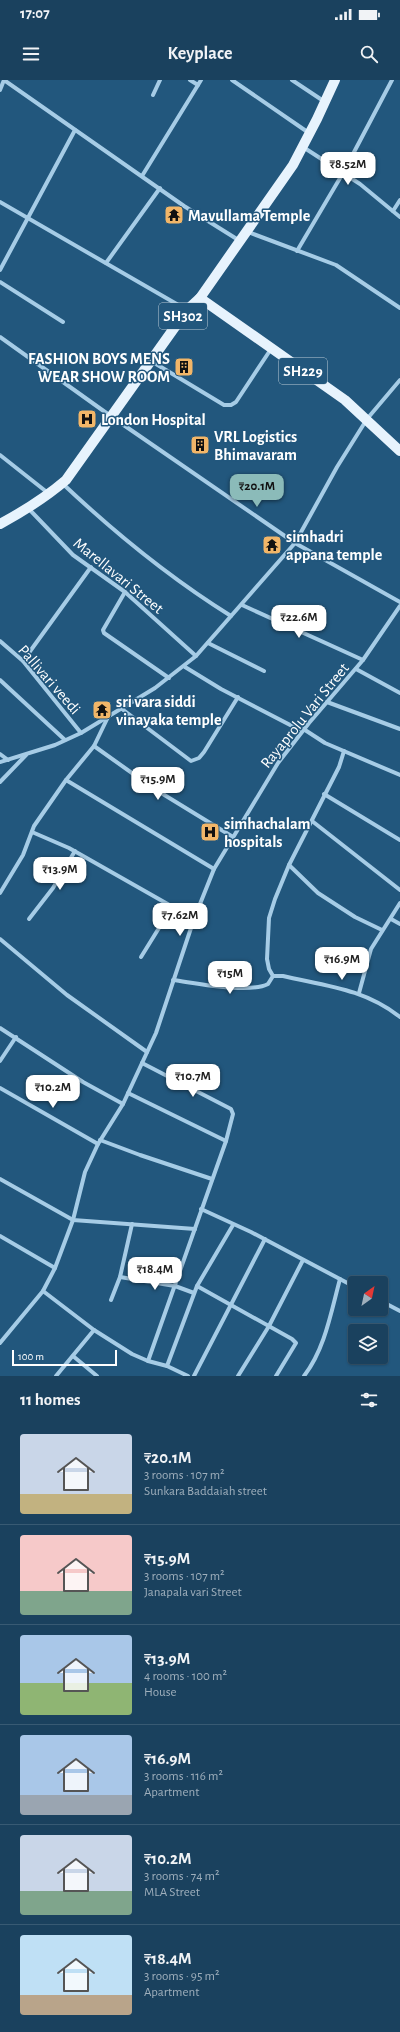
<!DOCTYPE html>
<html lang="en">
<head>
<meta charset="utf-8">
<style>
  :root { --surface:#1a415e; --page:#234864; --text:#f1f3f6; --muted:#9fafbc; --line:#385a73; --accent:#8bbbb9 }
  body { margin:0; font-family:"Alegreya Sans",sans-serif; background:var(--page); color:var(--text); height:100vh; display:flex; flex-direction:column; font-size:15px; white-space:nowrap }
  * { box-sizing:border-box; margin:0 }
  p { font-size:13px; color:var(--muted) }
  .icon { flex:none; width:22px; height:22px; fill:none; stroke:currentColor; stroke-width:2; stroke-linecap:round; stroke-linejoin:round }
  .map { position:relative; height:1296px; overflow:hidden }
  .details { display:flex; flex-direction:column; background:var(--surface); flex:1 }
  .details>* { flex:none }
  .needle { width:26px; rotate:33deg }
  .tools { position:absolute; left:348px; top:1196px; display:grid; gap:8px }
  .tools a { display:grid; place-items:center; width:40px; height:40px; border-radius:4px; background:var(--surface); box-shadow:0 1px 3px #0004,0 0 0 1px var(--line); font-size:20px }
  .scale { position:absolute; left:12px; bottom:10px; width:105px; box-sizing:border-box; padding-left:4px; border:2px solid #fff; border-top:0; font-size:11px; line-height:14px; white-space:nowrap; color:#fff; -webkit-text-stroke:3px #22577d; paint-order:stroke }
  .price { position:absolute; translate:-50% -34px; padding:0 9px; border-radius:8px; background:#fff; color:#222; font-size:13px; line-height:26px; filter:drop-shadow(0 1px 2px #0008) }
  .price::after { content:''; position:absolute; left:50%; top:24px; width:12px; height:9px; margin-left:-6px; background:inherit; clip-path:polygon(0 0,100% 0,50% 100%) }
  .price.current { background:var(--accent); color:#111 }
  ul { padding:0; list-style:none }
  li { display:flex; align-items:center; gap:12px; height:100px; padding:0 20px }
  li+li { border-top:1px solid var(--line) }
  li span { display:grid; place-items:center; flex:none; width:112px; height:80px; border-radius:4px; color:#555 }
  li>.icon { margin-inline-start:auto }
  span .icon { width:48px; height:48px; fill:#fffc; stroke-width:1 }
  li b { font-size:17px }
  h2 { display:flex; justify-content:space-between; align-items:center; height:48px; padding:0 20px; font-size:17px }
  .status { display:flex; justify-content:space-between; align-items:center; height:28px; padding:0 20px; background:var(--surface); direction:ltr }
  .status svg { height:11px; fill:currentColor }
  header { display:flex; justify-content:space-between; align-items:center; height:52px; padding:0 20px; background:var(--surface); font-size:18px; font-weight:600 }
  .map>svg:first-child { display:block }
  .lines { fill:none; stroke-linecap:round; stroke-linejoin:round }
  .minor { stroke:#a6cce6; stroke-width:4 }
  .primary { stroke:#e7f3fd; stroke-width:10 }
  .labels { text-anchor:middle; stroke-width:3; stroke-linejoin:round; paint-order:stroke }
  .shield { fill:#22577d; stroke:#bdcdd8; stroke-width:1 }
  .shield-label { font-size:15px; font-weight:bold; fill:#fff }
  .poi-label { font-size:16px; font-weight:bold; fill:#fff; stroke:#22577d; text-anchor:start }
  .street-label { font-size:16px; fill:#fff; stroke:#22577d }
</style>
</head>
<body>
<div class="status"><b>17:07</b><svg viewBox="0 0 49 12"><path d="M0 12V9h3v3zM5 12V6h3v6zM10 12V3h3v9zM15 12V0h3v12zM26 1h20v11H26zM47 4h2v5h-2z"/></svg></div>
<header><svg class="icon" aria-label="menu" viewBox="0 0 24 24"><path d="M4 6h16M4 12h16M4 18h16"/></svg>Keyplace<svg class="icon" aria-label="search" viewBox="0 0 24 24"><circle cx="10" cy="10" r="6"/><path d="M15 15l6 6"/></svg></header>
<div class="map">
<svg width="400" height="1296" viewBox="0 0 400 1296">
  <rect width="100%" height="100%" fill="#22577d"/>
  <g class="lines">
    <!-- minor -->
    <g class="minor">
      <polyline points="4,0 184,126 240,161"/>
      <polyline points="190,0 198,5 201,0"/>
      <polyline points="232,0 309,53"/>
      <polyline points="292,0 325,22"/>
      <polyline points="0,10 4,0"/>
      <polyline points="153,15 160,0"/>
      <polyline points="303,67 360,104 400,137"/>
      <polyline points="142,96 198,5"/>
      <polyline points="0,122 187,230"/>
      <polyline points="393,131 400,120"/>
      <polyline points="248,152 336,185 400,228"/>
      <polyline points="297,171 343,93 392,0"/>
      <polyline points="106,183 160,108"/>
      <polyline points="0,190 75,50"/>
      <polyline points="0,202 63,242"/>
      <polyline points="0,257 112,337 295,463 400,522"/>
      <polyline points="151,281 224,325 231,325 236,322 271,269"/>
      <polyline points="0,375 48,413"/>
      <path d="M63,404C115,453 170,498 231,536"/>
      <polyline points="29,429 73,475 125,512 196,576"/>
      <polyline points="125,512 103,550 104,553 169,598"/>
      <polyline points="242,525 363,580"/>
      <polyline points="0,561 23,581 81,653"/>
      <polyline points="208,563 264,591"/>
      <polyline points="23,581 91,487"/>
      <polyline points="185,587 221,609 296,648 305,650 325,663 400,695"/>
      <polyline points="356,589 400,613"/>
      <polyline points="0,600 65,660"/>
      <polyline points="327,622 400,649"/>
      <polyline points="122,629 191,681 199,678 204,672 238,617"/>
      <polyline points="94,666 153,708 233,757"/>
      <polyline points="0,674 8,680"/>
      <polyline points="0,682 55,665 81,653 155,608 196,576 295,463 337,387 367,339 400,300"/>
      <polyline points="66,700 214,789"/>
      <polyline points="0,702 26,675"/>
      <polyline points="324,714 400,760"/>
      <polyline points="312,741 400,810"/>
      <polyline points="32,752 69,768 194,839"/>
      <polyline points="289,785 318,813 355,837 382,850"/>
      <polyline points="0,813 23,775 34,746 66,700 94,666 108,637"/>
      <polyline points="29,839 53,808 75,771"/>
      <polyline points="391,839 400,844"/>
      <polyline points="0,859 67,915 147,972"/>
      <polyline points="141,877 172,827"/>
      <polyline points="273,896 269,889 267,879 269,838 275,819 289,785 339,687 344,671"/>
      <path d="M273,896H283C327,906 364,909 400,937"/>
      <path d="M173,900C196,903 249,914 268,904L273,896"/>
      <polyline points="359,913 371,869 400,823"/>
      <polyline points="0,948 83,1002 123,1024"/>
      <polyline points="0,981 16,957"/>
      <polyline points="142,983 231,1029 233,1034 226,1061"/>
      <polyline points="0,1008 98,1064"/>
      <polyline points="128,1013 226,1061 148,1281"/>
      <polyline points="100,1060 140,1075 212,1099"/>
      <polyline points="0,1099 73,1140 195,1149"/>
      <polyline points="201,1129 251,1152 355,1207"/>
      <polyline points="0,1156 55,1188 73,1140 85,1092 98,1064 123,1024 156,953 194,839 214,789 278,683 309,643 363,580 400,526"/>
      <polyline points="120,1197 175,1206 194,1213"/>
      <polyline points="197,1206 292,1259 296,1263 276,1296"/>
      <polyline points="43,1211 94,1250 132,1274 148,1281 167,1286 188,1296"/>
      <polyline points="111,1220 120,1197 132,1144"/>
      <polyline points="381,1221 400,1231"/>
      <polyline points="0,1263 43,1211 55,1188"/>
      <polyline points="73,1276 97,1296"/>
      <polyline points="167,1286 197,1206 233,1145"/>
      <polyline points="56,1296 94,1250"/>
      <polyline points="194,1296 265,1159"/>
      <polyline points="238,1296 269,1246 303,1180"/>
      <path d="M304,1296C325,1269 331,1232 340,1199"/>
    </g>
    <!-- primary -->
    <g class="primary">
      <polyline points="200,218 345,320 400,371"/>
      <path d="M0,444C24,431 45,418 66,400L187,230L200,218L293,85L317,39L335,0"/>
    </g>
  </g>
  <!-- icons -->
  <defs>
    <symbol id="temple-square" viewBox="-11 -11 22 22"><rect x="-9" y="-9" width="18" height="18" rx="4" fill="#f2b668" stroke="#22577d"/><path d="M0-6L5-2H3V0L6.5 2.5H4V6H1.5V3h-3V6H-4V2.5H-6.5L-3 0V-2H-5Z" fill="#111"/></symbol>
    <symbol id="building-square" viewBox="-11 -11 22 22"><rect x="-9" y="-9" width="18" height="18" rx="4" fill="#f2b668" stroke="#22577d"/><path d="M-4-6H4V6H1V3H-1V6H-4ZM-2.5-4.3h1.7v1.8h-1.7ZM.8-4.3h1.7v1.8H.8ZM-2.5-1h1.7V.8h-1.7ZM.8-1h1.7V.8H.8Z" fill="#111"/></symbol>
    <symbol id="hospital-square" viewBox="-11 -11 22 22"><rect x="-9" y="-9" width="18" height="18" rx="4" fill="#f2b668" stroke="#22577d"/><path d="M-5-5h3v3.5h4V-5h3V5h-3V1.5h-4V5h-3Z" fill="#111"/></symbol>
  </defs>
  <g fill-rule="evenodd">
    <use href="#temple-square" x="163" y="124" width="22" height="22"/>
    <use href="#building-square" x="173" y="276" width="22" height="22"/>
    <use href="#hospital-square" x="76" y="328" width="22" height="22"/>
    <use href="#building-square" x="189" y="354" width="22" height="22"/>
    <use href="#temple-square" x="261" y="454" width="22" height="22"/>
    <use href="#temple-square" x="91" y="619" width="22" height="22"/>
    <use href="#hospital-square" x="199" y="741" width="22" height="22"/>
  </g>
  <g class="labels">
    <!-- shield labels -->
    <g class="shield">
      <rect x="159" y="223" width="48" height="26" rx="3"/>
      <rect x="279" y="278" width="48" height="26" rx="3"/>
    </g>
    <g class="shield-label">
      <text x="183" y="241">SH302</text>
      <text x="303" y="296">SH229</text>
    </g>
    <!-- poi labels -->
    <g class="poi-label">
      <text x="188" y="141">Mavullama Temple</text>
      <text x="170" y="284" text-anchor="end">FASHION BOYS MENS<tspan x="170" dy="18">WEAR SHOW ROOM</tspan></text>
      <text x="101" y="345">London Hospital</text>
      <text x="214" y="362">VRL Logistics<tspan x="214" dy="18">Bhimavaram</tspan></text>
      <text x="286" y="462">simhadri<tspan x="286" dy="18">appana temple</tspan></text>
      <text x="116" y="627">sri vara siddi<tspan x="116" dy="18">vinayaka temple</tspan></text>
      <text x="224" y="749">simhachalam<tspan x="224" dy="18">hospitals</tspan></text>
    </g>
    <!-- street labels -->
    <g class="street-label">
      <text transform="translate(119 495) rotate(39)" y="6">Marellavari Street</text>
      <text transform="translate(50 599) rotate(49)" y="6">Pallivari veedi</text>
      <text transform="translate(304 635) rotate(-51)" y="6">Rayaprolu Vari Street</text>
    </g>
  </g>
</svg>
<div class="tools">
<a><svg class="needle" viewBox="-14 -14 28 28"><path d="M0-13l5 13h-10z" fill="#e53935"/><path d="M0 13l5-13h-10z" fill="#9fafbc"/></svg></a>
<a><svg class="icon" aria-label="layers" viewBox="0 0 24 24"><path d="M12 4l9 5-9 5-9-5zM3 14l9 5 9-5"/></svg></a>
</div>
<div class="scale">100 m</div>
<b class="price" style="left:348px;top:106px">₹8.52M</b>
<b class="price current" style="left:257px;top:428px">₹20.1M</b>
<b class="price" style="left:299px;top:559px">₹22.6M</b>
<b class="price" style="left:158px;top:721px">₹15.9M</b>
<b class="price" style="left:60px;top:811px">₹13.9M</b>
<b class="price" style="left:180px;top:857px">₹7.62M</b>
<b class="price" style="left:342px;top:901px">₹16.9M</b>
<b class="price" style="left:230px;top:915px">₹15M</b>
<b class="price" style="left:193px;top:1018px">₹10.7M</b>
<b class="price" style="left:53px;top:1029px">₹10.2M</b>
<b class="price" style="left:155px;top:1211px">₹18.4M</b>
</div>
<section class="details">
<h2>11 homes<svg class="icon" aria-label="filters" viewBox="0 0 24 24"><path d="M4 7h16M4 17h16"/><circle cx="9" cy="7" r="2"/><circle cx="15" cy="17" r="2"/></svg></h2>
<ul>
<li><span style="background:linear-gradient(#c9d6e8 75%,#c2b280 0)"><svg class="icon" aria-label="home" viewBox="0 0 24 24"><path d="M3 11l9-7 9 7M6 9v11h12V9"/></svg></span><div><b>₹20.1M</b><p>3 rooms · 107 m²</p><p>Sunkara Baddaiah street</p></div></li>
<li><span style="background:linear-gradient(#f6c9c9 70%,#7fa58c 0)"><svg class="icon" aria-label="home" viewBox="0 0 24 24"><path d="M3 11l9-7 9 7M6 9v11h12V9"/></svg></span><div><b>₹15.9M</b><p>3 rooms · 107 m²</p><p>Janapala vari Street</p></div></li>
<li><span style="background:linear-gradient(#a9c7e8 60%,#8fb573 0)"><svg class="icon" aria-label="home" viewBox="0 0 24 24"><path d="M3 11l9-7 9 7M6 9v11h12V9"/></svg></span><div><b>₹13.9M</b><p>4 rooms · 100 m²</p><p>House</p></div></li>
<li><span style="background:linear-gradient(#a9c7e8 75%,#9aa5b1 0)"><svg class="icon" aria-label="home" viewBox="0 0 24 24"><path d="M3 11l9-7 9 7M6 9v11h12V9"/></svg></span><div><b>₹16.9M</b><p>3 rooms · 116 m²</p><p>Apartment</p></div></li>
<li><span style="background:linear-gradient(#c9d6e8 70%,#7fa58c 0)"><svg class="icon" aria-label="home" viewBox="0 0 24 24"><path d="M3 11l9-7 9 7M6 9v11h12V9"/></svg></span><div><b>₹10.2M</b><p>3 rooms · 74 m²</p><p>MLA Street</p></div></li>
<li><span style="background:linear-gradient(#bfe0f5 75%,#b9a48a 0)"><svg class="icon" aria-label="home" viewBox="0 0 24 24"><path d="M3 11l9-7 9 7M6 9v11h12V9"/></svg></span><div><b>₹18.4M</b><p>3 rooms · 95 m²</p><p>Apartment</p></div></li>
</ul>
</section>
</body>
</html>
